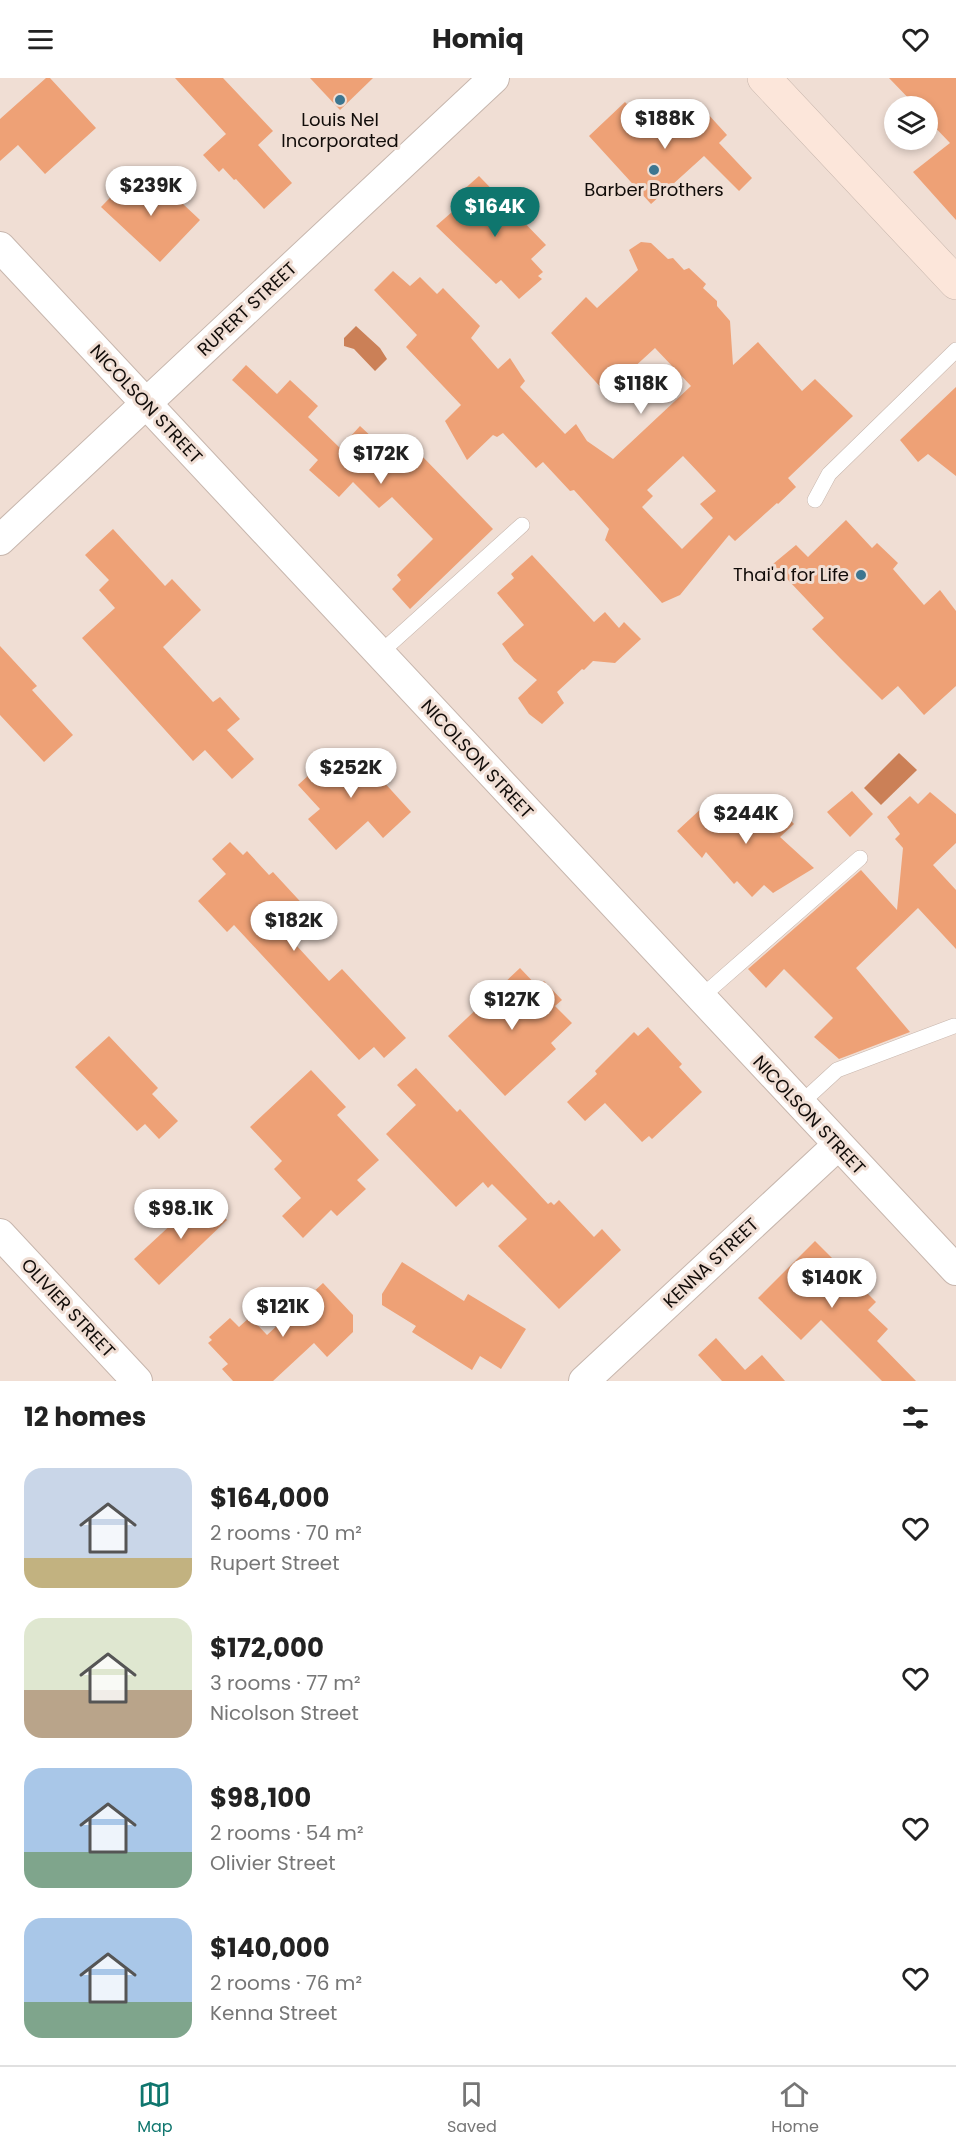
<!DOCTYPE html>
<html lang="en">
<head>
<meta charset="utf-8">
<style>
  :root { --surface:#fff; --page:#f2f2f2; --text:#222; --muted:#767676; --line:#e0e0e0; --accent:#0f766e }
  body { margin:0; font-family:Poppins,sans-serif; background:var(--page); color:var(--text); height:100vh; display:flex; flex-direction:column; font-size:22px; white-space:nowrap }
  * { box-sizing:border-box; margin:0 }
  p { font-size:20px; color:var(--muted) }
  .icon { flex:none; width:33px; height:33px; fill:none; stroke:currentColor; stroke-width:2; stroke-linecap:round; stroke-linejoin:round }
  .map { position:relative; height:1303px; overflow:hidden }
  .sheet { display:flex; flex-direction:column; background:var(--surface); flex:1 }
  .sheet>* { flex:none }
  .controls { position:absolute; left:884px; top:18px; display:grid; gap:12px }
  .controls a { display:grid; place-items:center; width:54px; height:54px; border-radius:50%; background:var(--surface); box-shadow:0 3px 9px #0003; font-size:30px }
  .price { position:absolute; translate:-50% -51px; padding:0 14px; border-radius:21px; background:#fff; color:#222; font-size:20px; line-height:39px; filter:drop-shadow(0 2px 3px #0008) }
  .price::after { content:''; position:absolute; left:50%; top:36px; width:18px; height:14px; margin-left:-9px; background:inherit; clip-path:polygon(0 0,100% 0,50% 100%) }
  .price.current { background:var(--accent); color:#fff }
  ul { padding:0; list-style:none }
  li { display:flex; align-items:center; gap:18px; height:150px; padding:0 24px }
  li span { display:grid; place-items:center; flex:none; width:168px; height:120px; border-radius:18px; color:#555 }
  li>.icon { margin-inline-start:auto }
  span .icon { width:72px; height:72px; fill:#fffc; stroke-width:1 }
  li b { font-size:26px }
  h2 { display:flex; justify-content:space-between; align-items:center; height:72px; padding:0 24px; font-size:26px }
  header { display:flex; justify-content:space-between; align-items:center; height:78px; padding:0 24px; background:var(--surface); font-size:27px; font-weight:700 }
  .menu { display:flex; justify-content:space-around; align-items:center; height:84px; border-top:2px solid var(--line); background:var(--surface); font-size:16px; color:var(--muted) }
  .menu a { display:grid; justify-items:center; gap:3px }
  .menu .current { color:var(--accent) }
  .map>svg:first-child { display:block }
  .water { fill:#cb8057 }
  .building { fill:#eea176; fill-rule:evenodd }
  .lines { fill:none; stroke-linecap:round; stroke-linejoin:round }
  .service-casing { stroke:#c7b6ad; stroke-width:16 }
  .minor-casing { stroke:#c7b6ad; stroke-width:32 }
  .secondary-casing { stroke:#c7b6ad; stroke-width:34 }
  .service { stroke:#fff; stroke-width:15 }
  .minor { stroke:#fff; stroke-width:30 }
  .secondary { stroke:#fce6da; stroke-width:33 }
  .poi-dot { fill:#3d7690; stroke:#f0ded4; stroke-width:2 }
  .labels { text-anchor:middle; stroke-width:6; stroke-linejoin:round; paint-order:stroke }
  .poi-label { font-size:18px; fill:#110c09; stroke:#f0ded4 }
  .street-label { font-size:18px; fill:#110c09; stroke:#f0ded4 }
</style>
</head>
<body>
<header><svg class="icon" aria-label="menu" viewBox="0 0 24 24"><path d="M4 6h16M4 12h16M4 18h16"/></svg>Homiq<svg class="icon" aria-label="heart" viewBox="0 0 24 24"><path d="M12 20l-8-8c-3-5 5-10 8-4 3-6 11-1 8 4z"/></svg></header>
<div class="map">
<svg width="956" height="1303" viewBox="0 0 956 1303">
  <rect width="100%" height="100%" fill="#f0ded4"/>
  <!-- water -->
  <g class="water">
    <polygon points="356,248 380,270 387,281 375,293 354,271 344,268 344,260"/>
    <polygon points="899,675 917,692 881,727 864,710"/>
  </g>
  <!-- building -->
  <g class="building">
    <polygon points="46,0 50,0 96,50 45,96 18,67 0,83 0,41"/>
    <polygon points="175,0 223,0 273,53 258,67 292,105 264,131 236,101 234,102 223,90 219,94 203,77 226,56"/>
    <polygon points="310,0 373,0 340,32"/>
    <polygon points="889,0 956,0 956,142 913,94 950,65 927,41 927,28 916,28"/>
    <polygon points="625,24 658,59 697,24 727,57 719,65 752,100 739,113 704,78 651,126 589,58"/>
    <polygon points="132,97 157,120 166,110 200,142 160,184 101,129"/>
    <polygon points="479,98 546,167 531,181 543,194 538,198 542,201 519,221 501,202 496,206 436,148 468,120 461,114"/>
    <path d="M641,164L651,165L668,181L673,180L684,192L689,190L706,206L703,210L717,223V228L730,243L733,287L758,264L802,313L815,301L853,338L788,400L796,409L778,426L777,425L735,463L729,457L680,517L662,525L605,462L609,451L574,412L570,413L543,384L536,390L503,355L497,359L493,357L467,382L445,343L461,327L406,269L417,257L374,212L393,193L410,208L420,199L437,216L443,210L480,248L471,260L498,291L510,280L525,303L520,309L565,356L576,346L587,363L613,381L691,308L655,270L606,315L551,255L586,219L597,230L638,192L629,172ZM683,378L716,413L700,426L713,440L682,471L642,429L653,418L647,412Z"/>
    <polygon points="246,287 277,316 290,302 318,328 308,339 340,370 360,348 405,390 420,376 493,451 410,531 392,511 401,502 397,497 433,461 392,419 379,430 353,404 339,419 309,392 318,382 232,302"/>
    <polygon points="956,309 956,398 928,376 918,384 900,362"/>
    <polygon points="846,442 872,470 877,465 898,485 893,491 924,527 940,512 956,533 956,608 924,637 898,608 882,622 840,580 812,551 824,540 773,486 796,467 808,479"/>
    <polygon points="113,451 165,508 172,501 201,532 163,569 213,624 220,619 240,641 227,652 254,681 232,701 205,672 193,683 82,560 115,530 99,512 109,502 85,477"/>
    <polygon points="532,477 594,544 605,534 619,550 624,544 641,561 615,585 593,583 584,592 582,591 557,614 564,625 542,646 529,636 518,620 537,602 514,583 502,566 524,547 497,515 514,500 511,496"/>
    <polygon points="0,568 37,608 32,612 73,657 44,684 0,637"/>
    <polygon points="353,670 411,734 383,760 368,743 336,772 308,741 320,731 298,707 334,674 341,681"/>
    <polygon points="852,713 873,736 850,759 827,734"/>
    <polygon points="930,714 956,736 956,765 933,787 956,812 956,871 918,830 856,890 910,954 839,981 814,959 833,940 784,891 766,910 748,891 861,792 897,832 903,770 895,761 900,756 887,739 910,718 918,726"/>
    <polygon points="717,716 746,744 768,719 794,746 780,759 814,790 773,815 764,807 752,819 737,803 734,806 706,774 702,780 677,753"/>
    <polygon points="230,764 243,777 247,773 269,797 273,794 309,833 285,855 329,903 342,891 406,960 384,980 374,969 359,982 234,847 227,854 198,823 226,796 212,781"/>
    <polygon points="520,890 538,909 544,903 562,922 555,928 572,945 551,965 556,971 505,1018 448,958"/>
    <polygon points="648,949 682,986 679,989 702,1014 652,1061 649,1058 642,1064 605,1025 585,1043 567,1024 597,996 595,993 634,954 638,958"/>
    <polygon points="109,958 158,1010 152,1016 178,1043 159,1061 145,1046 137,1053 75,989"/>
    <polygon points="416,990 457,1034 460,1031 548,1126 551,1124 554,1127 559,1122 594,1159 602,1151 621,1172 559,1231 498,1168 527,1141 492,1106 488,1110 483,1104 456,1129 386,1056 416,1027 397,1007"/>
    <polygon points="311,992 346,1029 337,1037 379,1082 357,1102 366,1111 337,1138 331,1132 303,1160 282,1138 301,1120 274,1091 282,1083 250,1049"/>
    <polygon points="203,1117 227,1142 159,1207 134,1181"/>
    <polygon points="815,1163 876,1224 868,1232 888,1251 877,1263 916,1303 882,1303 821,1242 801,1262 758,1220"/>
    <polygon points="402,1184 464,1223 468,1216 526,1251 501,1291 480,1278 472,1292 412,1254 416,1248 382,1227 382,1216"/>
    <polygon points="323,1205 353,1237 353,1254 327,1279 314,1265 273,1303 233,1303 222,1291 228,1286 208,1265 212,1262 209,1259 230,1240 239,1249 250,1239 267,1257"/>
    <polygon points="716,1260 745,1292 762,1277 785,1303 722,1303 698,1277"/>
  </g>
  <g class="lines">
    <defs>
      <g id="service">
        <polyline points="815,422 829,396 956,272"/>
        <polyline points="379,576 522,447"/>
        <polyline points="700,920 860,780"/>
        <polyline points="800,1026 837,992 954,948"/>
      </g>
      <g id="minor">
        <polyline points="0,169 956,1192"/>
        <polyline points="0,462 494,0"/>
        <polyline points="0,1156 137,1303"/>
        <polyline points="584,1303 838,1067"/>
      </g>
      <polyline id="secondary" points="764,0 956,205"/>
    </defs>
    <!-- service casing -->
    <use href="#service" class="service-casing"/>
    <!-- minor casing -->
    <use href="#minor" class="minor-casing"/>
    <!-- secondary casing -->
    <use href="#secondary" class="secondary-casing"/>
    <!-- service -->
    <use href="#service" class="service"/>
    <!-- minor -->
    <use href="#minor" class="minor"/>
    <!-- secondary -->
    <use href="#secondary" class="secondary"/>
  </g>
  <!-- markers -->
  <g class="poi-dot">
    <circle cx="340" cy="22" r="6"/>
    <circle cx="654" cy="92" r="6"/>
    <circle cx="861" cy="497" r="6"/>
  </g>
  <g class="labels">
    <!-- poi labels -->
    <g class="poi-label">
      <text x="340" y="48">Louis Nel<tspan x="340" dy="21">Incorporated</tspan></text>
      <text x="654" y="118">Barber Brothers</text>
      <text x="849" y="503" text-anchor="end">Thai'd for Life</text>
    </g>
    <!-- street labels -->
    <g class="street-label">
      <text transform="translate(247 231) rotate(-43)" y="6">RUPERT STREET</text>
      <text transform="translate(146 326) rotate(47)" y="6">NICOLSON STREET</text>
      <text transform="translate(477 681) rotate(47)" y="6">NICOLSON STREET</text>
      <text transform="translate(809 1037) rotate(47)" y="6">NICOLSON STREET</text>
      <text transform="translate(711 1185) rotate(-43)" y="6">KENNA STREET</text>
      <text transform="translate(68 1230) rotate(47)" y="6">OLIVIER STREET</text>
    </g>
  </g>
</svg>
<div class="controls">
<a><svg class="icon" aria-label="layers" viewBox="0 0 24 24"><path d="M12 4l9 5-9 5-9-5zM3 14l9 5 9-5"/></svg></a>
</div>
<b class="price" style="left:665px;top:72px">$188K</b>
<b class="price" style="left:151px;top:139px">$239K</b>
<b class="price current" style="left:495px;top:160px">$164K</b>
<b class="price" style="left:641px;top:337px">$118K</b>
<b class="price" style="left:381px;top:407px">$172K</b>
<b class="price" style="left:351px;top:721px">$252K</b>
<b class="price" style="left:746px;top:767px">$244K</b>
<b class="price" style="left:294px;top:874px">$182K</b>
<b class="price" style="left:512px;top:953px">$127K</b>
<b class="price" style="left:181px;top:1162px">$98.1K</b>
<b class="price" style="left:832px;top:1231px">$140K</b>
<b class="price" style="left:283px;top:1260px">$121K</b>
</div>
<section class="sheet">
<h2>12 homes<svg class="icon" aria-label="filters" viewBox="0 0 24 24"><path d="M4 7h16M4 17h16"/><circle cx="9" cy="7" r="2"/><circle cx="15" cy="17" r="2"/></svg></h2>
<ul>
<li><span style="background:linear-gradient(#c9d6e8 75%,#c2b280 0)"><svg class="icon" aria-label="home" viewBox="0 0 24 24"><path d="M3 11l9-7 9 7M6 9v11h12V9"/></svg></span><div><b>$164,000</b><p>2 rooms · 70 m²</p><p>Rupert Street</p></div><svg class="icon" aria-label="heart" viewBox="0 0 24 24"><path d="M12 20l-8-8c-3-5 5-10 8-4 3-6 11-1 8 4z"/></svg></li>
<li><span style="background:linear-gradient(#dfe7d0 60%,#b9a48a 0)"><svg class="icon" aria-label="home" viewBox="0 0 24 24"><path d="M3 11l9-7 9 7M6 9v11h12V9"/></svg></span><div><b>$172,000</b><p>3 rooms · 77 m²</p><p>Nicolson Street</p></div><svg class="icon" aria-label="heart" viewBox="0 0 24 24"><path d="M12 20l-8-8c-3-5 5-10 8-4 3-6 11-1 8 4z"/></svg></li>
<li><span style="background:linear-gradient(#a9c7e8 70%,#7fa58c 0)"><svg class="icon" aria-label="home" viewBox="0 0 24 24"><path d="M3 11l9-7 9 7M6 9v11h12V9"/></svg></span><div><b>$98,100</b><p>2 rooms · 54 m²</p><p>Olivier Street</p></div><svg class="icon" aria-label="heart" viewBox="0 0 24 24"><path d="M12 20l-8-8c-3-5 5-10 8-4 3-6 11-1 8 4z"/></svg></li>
<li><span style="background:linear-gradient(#a9c7e8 70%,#7fa58c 0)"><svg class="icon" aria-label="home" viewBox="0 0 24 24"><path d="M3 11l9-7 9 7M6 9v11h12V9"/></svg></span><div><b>$140,000</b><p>2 rooms · 76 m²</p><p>Kenna Street</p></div><svg class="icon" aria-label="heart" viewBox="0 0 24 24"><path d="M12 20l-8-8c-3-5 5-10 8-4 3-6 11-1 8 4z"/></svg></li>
</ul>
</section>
<nav class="menu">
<a class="current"><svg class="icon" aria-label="map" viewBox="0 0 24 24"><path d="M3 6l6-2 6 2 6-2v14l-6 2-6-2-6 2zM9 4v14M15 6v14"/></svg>Map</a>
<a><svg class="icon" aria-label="saved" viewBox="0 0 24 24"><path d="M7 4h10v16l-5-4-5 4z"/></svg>Saved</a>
<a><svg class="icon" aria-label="home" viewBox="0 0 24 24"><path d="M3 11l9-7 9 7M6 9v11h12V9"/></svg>Home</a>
</nav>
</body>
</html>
